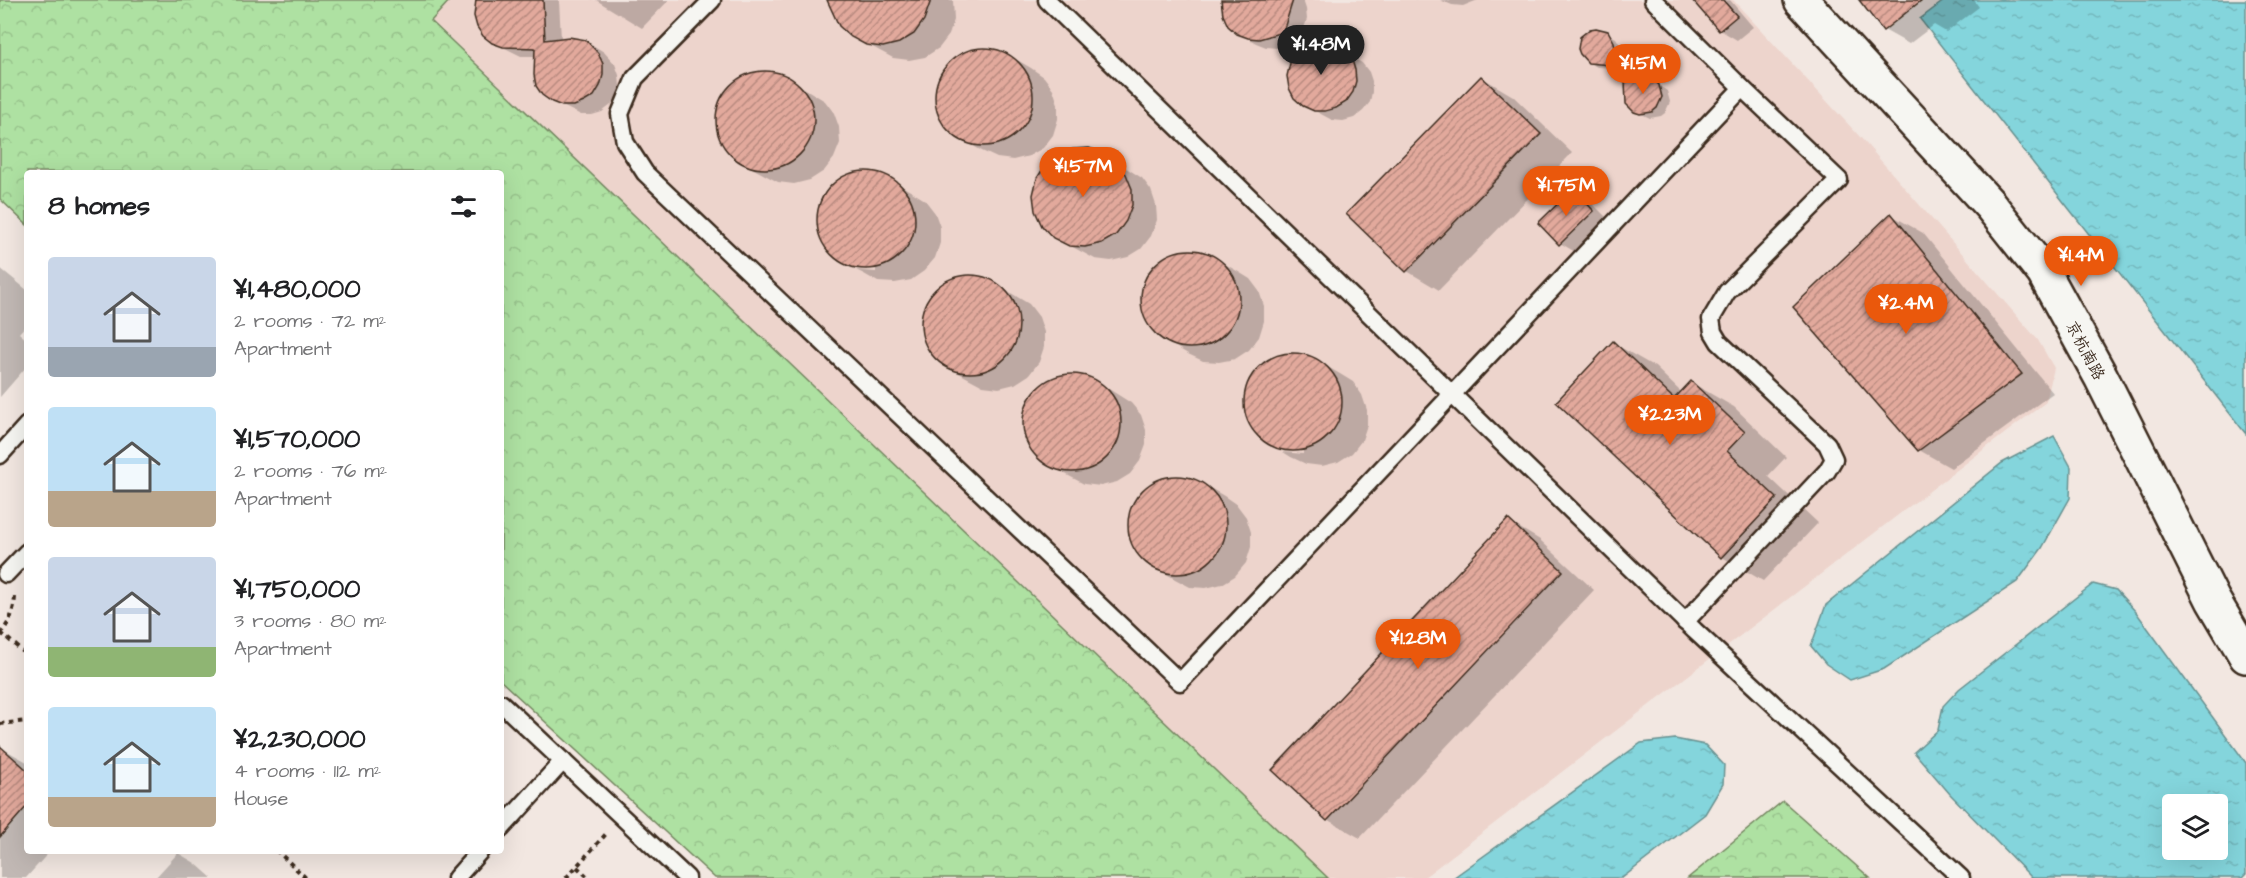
<!DOCTYPE html>
<html lang="en">
<head>
<meta charset="utf-8">
<style>
  :root { --surface:#fff; --page:#f2f2f2; --text:#202124; --muted:#757577; --accent:#ea580c }
  body { margin:0; font-family:"Architects Daughter","LXGW WenKai TC",sans-serif; background:var(--page); color:var(--text); height:100vh; display:flex; flex-direction:column; font-size:22px; white-space:nowrap }
  * { box-sizing:border-box; margin:0 }
  p { font-size:20px; color:var(--muted) }
  .icon { flex:none; width:33px; height:33px; fill:none; stroke:currentColor; stroke-width:2; stroke-linecap:round; stroke-linejoin:round }
  .map { position:relative; flex:1; overflow:hidden }
  .side { position:absolute; left:24px; top:170px; width:480px; height:684px; display:flex; flex-direction:column; background:var(--surface); border-radius:6px; box-shadow:0 6px 24px #0002 }
  .side>* { flex:none }
  .buttons { position:absolute; left:2162px; top:794px; display:grid; gap:12px }
  .buttons a { display:grid; place-items:center; width:66px; height:66px; border-radius:6px; background:var(--surface); box-shadow:0 6px 24px #0002; font-size:30px }
  .price { position:absolute; translate:-50% -51px; padding:0 14px; border-radius:21px; background:var(--accent); color:#fff; font-size:20px; line-height:39px; filter:drop-shadow(0 2px 3px #0008) }
  .price::after { content:''; position:absolute; left:50%; top:36px; width:18px; height:14px; margin-left:-9px; background:inherit; clip-path:polygon(0 0,100% 0,50% 100%) }
  .price.active { background:#222; color:#fff }
  ul { padding:0; list-style:none }
  li { display:flex; align-items:center; gap:18px; height:150px; padding:0 24px }
  li span { display:grid; place-items:center; flex:none; width:168px; height:120px; border-radius:6px; color:#555 }
  li>.icon { margin-inline-start:auto }
  span .icon { width:72px; height:72px; fill:#fffc; stroke-width:1 }
  li b { font-size:26px }
  h2 { display:flex; justify-content:space-between; align-items:center; height:72px; padding:0 24px; font-size:26px }
  .map>svg:first-child { display:block }
  .built { fill:#edd4cc }
  .forest { fill:url(#forest-crowns); stroke:#748660; stroke-width:1.5 }
  .water { fill:url(#water-ripples); stroke:#679190; stroke-width:1.5; fill-rule:evenodd }
  .shadow { fill:#0003 }
  .building { fill:url(#building-hatch); stroke:#3b2a1e; stroke-width:1.5 }
  .lines { fill:none; stroke-linecap:round; stroke-linejoin:round }
  .lane-casing { stroke:#3b2a1e; stroke-width:21 }
  .secondary-casing { stroke:#3b2a1e; stroke-width:38 }
  .path { stroke:#3b2a1e; stroke-width:4; stroke-dasharray:4.5 4.5; stroke-linecap:butt }
  .lane { stroke:#f6f6f2; stroke-width:16 }
  .secondary { stroke:#f6f6f2; stroke-width:33 }
  .labels { text-anchor:middle; stroke-width:5; stroke-linejoin:round; paint-order:stroke }
  .street-label { font-size:16px; fill:#3b2a1e; stroke:#f6f6f2 }
</style>
</head>
<body>
<div class="map">
<svg width="2246" height="878" viewBox="0 0 2246 878">
  <defs>
    <pattern id="forest-crowns" width="20" height="18" patternUnits="userSpaceOnUse" patternTransform="scale(1.5)"><rect width="20" height="18" fill="#aee1a2"/><path d="M2 6a3 3 0 1 1 6 0M12 15a3 3 0 1 1 6 0" fill="none" stroke="#97c18b"/></pattern>
    <pattern id="water-ripples" width="26" height="14" patternUnits="userSpaceOnUse" patternTransform="scale(1.5)"><rect width="26" height="14" fill="#84d5dc"/><path d="M2 4q2-2 4 0t4 0M15 11q2-2 4 0t4 0" fill="none" stroke="#73b7bc"/></pattern>
    <pattern id="building-hatch" width="6" height="6" patternUnits="userSpaceOnUse" patternTransform="scale(1.5)"><rect width="6" height="6" fill="#e2a99c"/><path d="M-1 1l2-2M0 6l6-6M5 7l2-2" fill="none" stroke="#b88a7f"/></pattern>
  </defs>
  <rect width="100%" height="100%" fill="#f2e7e1"/>
  <filter id="ink" filterUnits="userSpaceOnUse"><feTurbulence type="fractalNoise" baseFrequency=".0167" numOctaves="2"/><feDisplacementMap in="SourceGraphic" scale="12" xChannelSelector="R" yChannelSelector="G"/><feConvolveMatrix kernelMatrix="1 2 1 2 8 2 1 2 1" color-interpolation-filters="sRGB"/></filter>
  <g filter="url(#ink)">
    <!-- built -->
    <polygon class="built" points="450,0 1733,0 1861,138 2038,340 2054,368 2046,402 1423,878 1328,878 431,20"/>
    <!-- forest -->
    <g class="forest">
      <polygon points="0,0 450,0 431,21 1328,878 715,878 501,681 501,172 27,172 27,225 0,199"/>
      <polygon points="1783,801 1870,878 1688,878"/>
    </g>
    <!-- water -->
    <g class="water">
      <polygon points="1945,0 2246,0 2246,434 1920,19"/>
      <polygon points="2054,436 2071,467 2070,498 2042,548 2017,582 1884,669 1850,680 1826,664 1811,646 1826,605 2002,463"/>
      <path d="M2093,584L2116,590L2136,612L2246,763V874L2242,878H2032L1950,794L1914,752L1938,730L1943,706L1959,689ZM2172,804H2217V849H2172Z"/>
      <polygon points="1675,739 1705,745 1724,765 1723,784 1705,814 1622,878 1453,878 1641,743"/>
    </g>
    <!-- shadow -->
    <g class="shadow">
      <polygon points="479,0 559,0 561,39 586,41 604,52 615,64 619,75 620,86 617,96 611,105 602,112 592,115 581,115 552,101 536,56 521,56 493,42"/>
      <polygon points="596,0 669,0 642,28"/>
      <polygon points="833,0 953,0 954,20 949,35 939,48 925,57 909,60 893,58 852,36"/>
      <polygon points="1223,0 1303,0 1306,9 1307,19 1300,41 1277,48 1266,47 1256,43 1237,32"/>
      <polygon points="1440,0 1478,0 1463,6 1452,5"/>
      <polygon points="1694,0 1730,0 1753,27 1737,40 1720,30"/>
      <polygon points="1861,0 1974,0 1979,7 1946,32 1934,25 1909,44 1884,30"/>
      <polygon points="1607,33 1616,38 1622,48 1623,53 1618,68 1597,67 1588,62"/>
      <polygon points="1334,47 1362,63 1369,72 1372,81 1372,92 1370,102 1363,111 1354,118 1343,121 1332,120 1304,105"/>
      <polygon points="990,49 1005,53 1031,68 1044,77 1053,89 1058,104 1058,119 1053,135 1043,148 1029,156 1013,160 997,158 982,151 956,136 945,124 938,110 936,94 940,78 948,65 961,55 975,50"/>
      <polygon points="756,73 771,73 786,77 825,101 834,113 839,127 840,143 834,158 824,171 810,180 794,184 778,182 737,160 726,148 719,133 717,117 721,101 730,88 742,79"/>
      <polygon points="1481,77 1513,96 1572,153 1439,290 1407,271 1348,214"/>
      <polygon points="1658,85 1667,91 1670,102 1665,113 1661,116 1650,118 1635,111"/>
      <polygon points="1104,154 1142,178 1151,190 1156,205 1157,220 1151,236 1141,249 1128,257 1111,261 1095,259 1054,237"/>
      <polygon points="872,172 886,177 912,192 925,200 935,213 940,227 940,243 935,258 924,271 911,280 895,283 878,282 864,274 856,270 876,272 876,269 851,266 854,269 838,259 826,248 819,233 818,217 821,201 830,188 842,179 856,173"/>
      <polygon points="1573,191 1590,201 1610,221 1577,253 1560,243"/>
      <polygon points="1891,215 1923,233 2053,393 1951,468 1919,450"/>
      <polygon points="1196,251 1211,256 1237,271 1250,279 1259,291 1264,306 1264,321 1259,337 1249,350 1235,359 1219,362 1203,361 1188,354 1162,339 1151,327 1144,312 1142,296 1146,280 1155,267 1166,257 1181,252"/>
      <polygon points="0,268 27,290 27,324 19,333 27,340 27,366 0,397"/>
      <polygon points="961,277 976,277 991,281 1029,304 1039,317 1044,332 1044,347 1039,362 1029,375 1015,384 999,388 983,386 942,364 930,352 924,337 922,321 926,305 934,292 946,283"/>
      <polygon points="1613,343 1655,367 1682,393 1692,383 1734,407 1786,457 1768,476 1818,523 1763,581 1722,557"/>
      <polygon points="1299,354 1314,359 1340,374 1353,382 1362,395 1367,410 1367,425 1362,440 1352,453 1338,462 1322,466 1306,464 1291,457 1283,452 1303,454 1303,451 1278,449 1281,451 1265,442 1253,430 1247,416 1245,399 1249,383 1257,370 1269,361 1284,355"/>
      <polygon points="1063,375 1078,375 1093,379 1131,403 1141,415 1146,430 1146,445 1140,461 1130,474 1117,482 1101,486 1084,484 1043,462 1032,450 1025,436 1023,419 1028,403 1036,390 1048,381"/>
      <polygon points="1183,477 1198,481 1224,496 1237,505 1246,517 1251,532 1251,547 1246,563 1235,576 1222,584 1206,588 1190,587 1175,579 1149,564 1138,553 1130,538 1129,522 1133,506 1141,493 1153,483 1167,478"/>
      <polygon points="1508,521 1540,540 1594,590 1360,838 1328,820 1275,770"/>
      <polygon points="0,747 27,762 27,850 51,850 26,878 0,878"/>
      <polygon points="178,853 195,863 212,878 155,878"/>
    </g>
    <!-- building -->
    <g class="building">
      <polygon points="476,0 543,0 545,40 569,37 586,40 598,53 603,64 603,75 600,86 594,96 584,102 574,106 562,106 552,102 542,95 536,86 534,75 535,48 503,47 492,43 483,36 477,27 474,16"/>
      <polygon points="827,0 931,0 924,20 914,34 899,43 883,47 866,45 851,37 839,26"/>
      <polygon points="1221,0 1293,0 1283,32 1259,39 1248,38 1237,34 1228,26 1223,15"/>
      <polygon points="1692,0 1723,0 1737,16 1719,31"/>
      <polygon points="1859,0 1922,0 1883,31"/>
      <polygon points="1596,28 1608,31 1614,42 1615,48 1610,65 1588,63 1580,54 1578,49 1580,37 1590,29"/>
      <polygon points="1325,43 1335,46 1344,51 1352,60 1355,70 1356,81 1353,92 1346,102 1336,108 1325,111 1314,111 1303,106 1294,98 1289,88 1287,76 1294,46"/>
      <circle cx="984" cy="97" r="49"/>
      <circle cx="765" cy="120" r="49"/>
      <polygon points="1481,76 1541,134 1406,272 1346,214"/>
      <polygon points="1643,77 1654,80 1659,85 1662,97 1657,108 1652,112 1640,114 1634,112 1626,104 1625,81"/>
      <polygon points="1089,148 1104,153 1117,162 1126,174 1132,189 1132,205 1126,221 1116,235 1102,243 1085,247 1069,246 1053,238 1042,226 1035,211 1033,195 1037,178 1050,158 1073,149"/>
      <circle cx="866" cy="220" r="49"/>
      <polygon points="1573,189 1594,211 1559,245 1538,223"/>
      <polygon points="1891,213 2022,374 1918,451 1793,307"/>
      <circle cx="1190" cy="299" r="49"/>
      <circle cx="970" cy="324" r="49"/>
      <polygon points="1613,341 1674,399 1691,381 1745,432 1727,451 1777,498 1721,558 1556,402"/>
      <circle cx="1293" cy="402" r="49"/>
      <circle cx="1072" cy="423" r="49"/>
      <circle cx="1177" cy="525" r="49"/>
      <polygon points="1508,519 1563,571 1327,821 1272,770"/>
      <polygon points="0,746 27,770 27,806 0,837"/>
    </g>
    <g class="lines">
      <defs>
        <g id="lane">
          <polyline points="712,0 635,78 620,114 625,142 645,173 1180,682 1742,88 1653,0"/>
          <polyline points="1047,0 1695,631 1961,878"/>
          <polyline points="0,455 27,425"/>
          <polyline points="6,574 27,552"/>
          <polyline points="1685,622 1827,471 1834,459 1827,444 1719,342 1713,332 1711,319 1727,292 1839,180 1742,88"/>
          <polyline points="501,703 687,878"/>
          <polyline points="501,829 563,761"/>
          <polyline points="456,878 481,850"/>
        </g>
        <polyline id="secondary" points="1801,0 1990,205 2044,273 2101,377 2213,600 2246,656"/>
      </defs>
      <!-- lane casing -->
      <use href="#lane" class="lane-casing"/>
      <!-- secondary casing -->
      <use href="#secondary" class="secondary-casing"/>
      <!-- path -->
      <g class="path">
        <polyline points="1,633 27,655"/>
        <path d="M0,634C10,623 14,611 15,597"/>
        <polyline points="0,724 27,721"/>
        <polyline points="276,850 306,878"/>
        <polyline points="577,867 589,878"/>
        <polyline points="566,878 606,834"/>
      </g>
      <!-- lane -->
      <use href="#lane" class="lane"/>
      <!-- secondary -->
      <use href="#secondary" class="secondary"/>
    </g>
  </g>
  <g class="labels">
    <!-- street labels -->
    <g class="street-label">
      <text transform="translate(2086 350) rotate(62)" y="6">京杭南路</text>
    </g>
  </g>
</svg>
<div class="buttons">
<a><svg class="icon" aria-label="layers" viewBox="0 0 24 24"><path d="M12 4l9 5-9 5-9-5zM3 14l9 5 9-5"/></svg></a>
</div>
<b class="price active" style="left:1321px;top:76px">¥1.48M</b>
<b class="price" style="left:1643px;top:95px">¥1.5M</b>
<b class="price" style="left:1083px;top:198px">¥1.57M</b>
<b class="price" style="left:1566px;top:217px">¥1.75M</b>
<b class="price" style="left:2081px;top:287px">¥1.4M</b>
<b class="price" style="left:1906px;top:335px">¥2.4M</b>
<b class="price" style="left:1670px;top:446px">¥2.23M</b>
<b class="price" style="left:1418px;top:670px">¥1.28M</b>
<section class="side">
<h2>8 homes<svg class="icon" aria-label="filters" viewBox="0 0 24 24"><path d="M4 7h16M4 17h16"/><circle cx="9" cy="7" r="2"/><circle cx="15" cy="17" r="2"/></svg></h2>
<ul>
<li><span style="background:linear-gradient(#c9d6e8 75%,#9aa5b1 0)"><svg class="icon" aria-label="home" viewBox="0 0 24 24"><path d="M3 11l9-7 9 7M6 9v11h12V9"/></svg></span><div><b>¥1,480,000</b><p>2 rooms · 72 m²</p><p>Apartment</p></div></li>
<li><span style="background:linear-gradient(#bfe0f5 70%,#b9a48a 0)"><svg class="icon" aria-label="home" viewBox="0 0 24 24"><path d="M3 11l9-7 9 7M6 9v11h12V9"/></svg></span><div><b>¥1,570,000</b><p>2 rooms · 76 m²</p><p>Apartment</p></div></li>
<li><span style="background:linear-gradient(#c9d6e8 75%,#8fb573 0)"><svg class="icon" aria-label="home" viewBox="0 0 24 24"><path d="M3 11l9-7 9 7M6 9v11h12V9"/></svg></span><div><b>¥1,750,000</b><p>3 rooms · 80 m²</p><p>Apartment</p></div></li>
<li><span style="background:linear-gradient(#bfe0f5 75%,#b9a48a 0)"><svg class="icon" aria-label="home" viewBox="0 0 24 24"><path d="M3 11l9-7 9 7M6 9v11h12V9"/></svg></span><div><b>¥2,230,000</b><p>4 rooms · 112 m²</p><p>House</p></div></li>
</ul>
</section>
</div>
</body>
</html>
